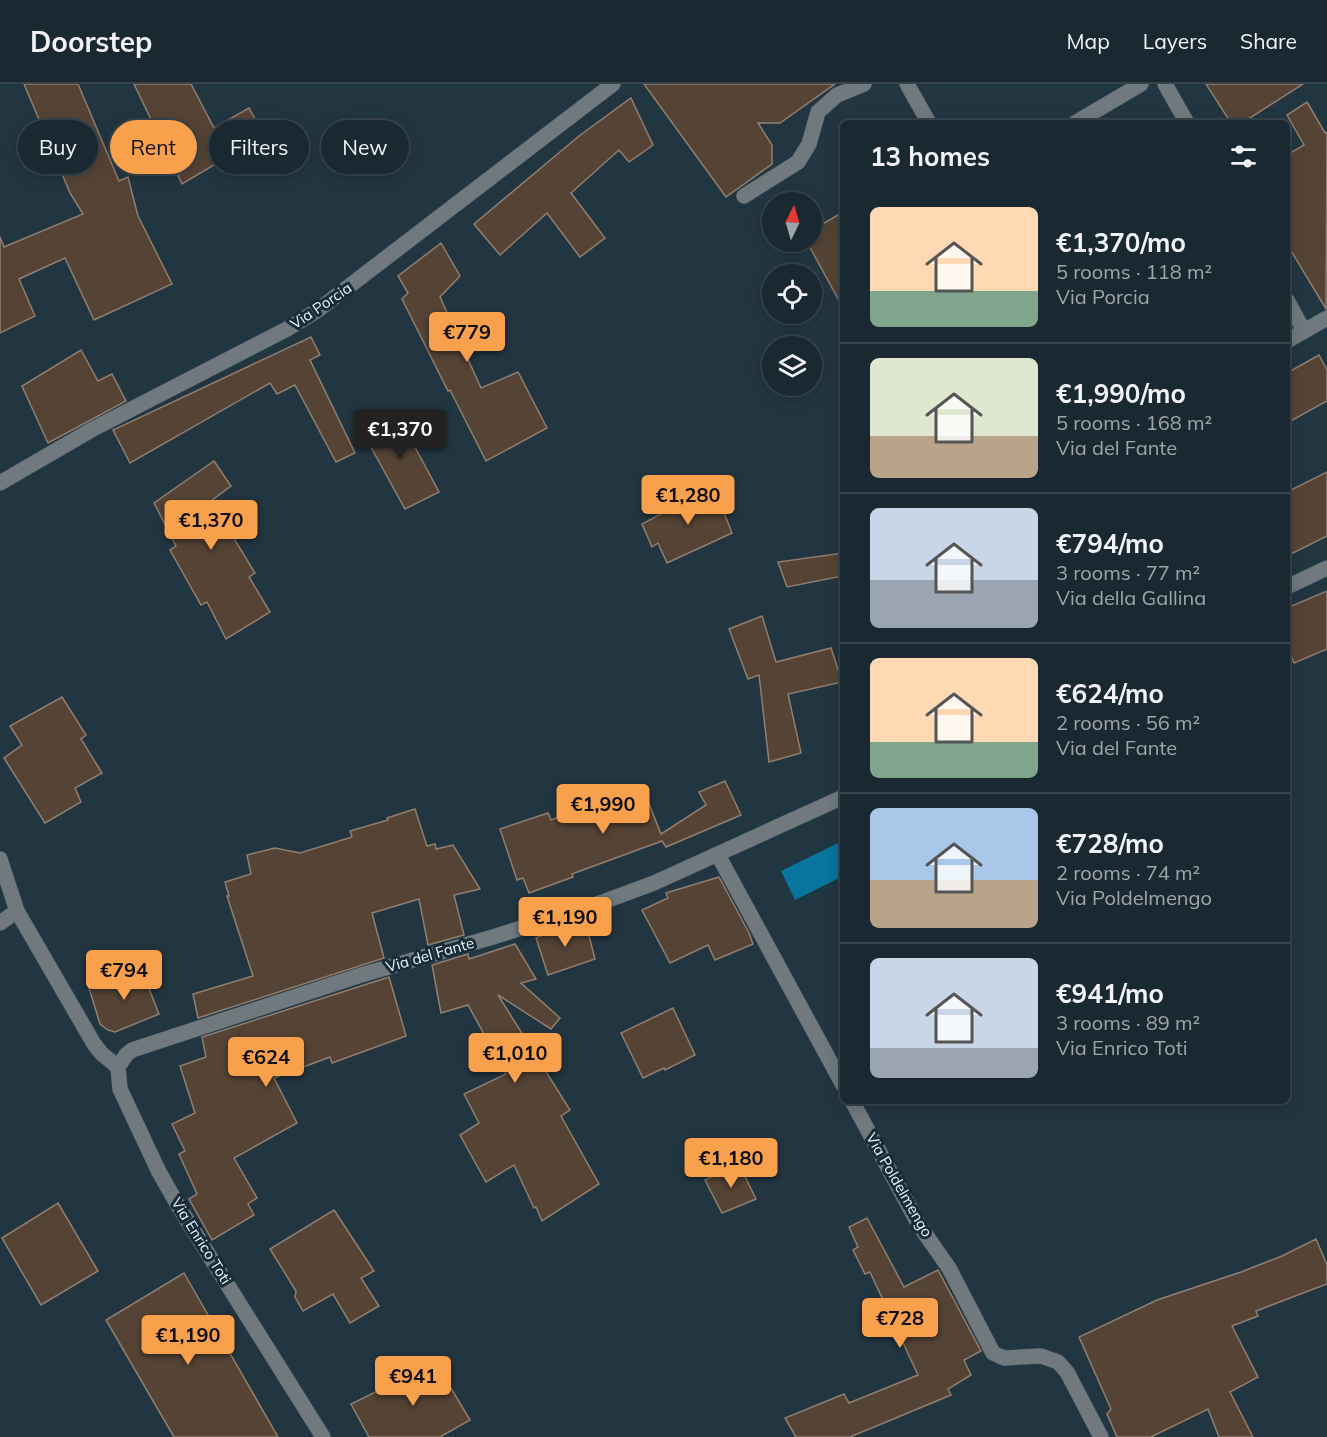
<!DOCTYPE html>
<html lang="en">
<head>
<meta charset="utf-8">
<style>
  :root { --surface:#1a2831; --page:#233039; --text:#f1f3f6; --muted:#9fa6ab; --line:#38444d; --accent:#f8a04c }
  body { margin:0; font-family:Mulish,sans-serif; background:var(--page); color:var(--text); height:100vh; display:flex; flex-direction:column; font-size:22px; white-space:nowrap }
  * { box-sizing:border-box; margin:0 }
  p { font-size:20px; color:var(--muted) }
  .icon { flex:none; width:33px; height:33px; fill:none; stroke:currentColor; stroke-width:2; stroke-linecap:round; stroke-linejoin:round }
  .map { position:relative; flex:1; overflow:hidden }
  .details { position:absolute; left:840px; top:36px; width:450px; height:984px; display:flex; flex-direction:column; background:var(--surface); border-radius:9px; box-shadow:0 3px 15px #0003,0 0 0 2px var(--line) }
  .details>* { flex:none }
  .top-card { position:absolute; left:18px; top:36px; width:570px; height:54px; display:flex; gap:12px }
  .needle { width:39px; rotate:5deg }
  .tools { position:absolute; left:762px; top:108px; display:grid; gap:12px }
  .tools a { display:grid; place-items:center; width:60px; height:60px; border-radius:50%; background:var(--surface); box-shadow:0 3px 15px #0003,0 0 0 2px var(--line); font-size:30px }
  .price { position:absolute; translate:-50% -51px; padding:0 14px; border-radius:6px; background:var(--accent); color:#111; font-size:20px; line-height:39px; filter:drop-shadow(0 2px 3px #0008) }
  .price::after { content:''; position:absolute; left:50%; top:36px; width:18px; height:14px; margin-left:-9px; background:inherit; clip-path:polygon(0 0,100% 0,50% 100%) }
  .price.on { background:#222; color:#fff }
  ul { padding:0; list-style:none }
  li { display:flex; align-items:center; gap:18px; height:150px; padding:0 30px }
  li+li { border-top:2px solid var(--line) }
  li span { display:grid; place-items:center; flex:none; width:168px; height:120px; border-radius:9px; color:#555 }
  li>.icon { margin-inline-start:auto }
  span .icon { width:72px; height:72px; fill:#fffc; stroke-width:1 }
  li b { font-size:26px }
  h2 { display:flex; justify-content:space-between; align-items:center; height:72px; padding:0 30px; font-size:26px }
  .chip { padding:0 21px; border-radius:27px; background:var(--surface); box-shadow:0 3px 15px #0003,0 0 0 2px var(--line); font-size:21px; line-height:54px }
  .chip.on { background:var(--accent); color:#111 }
  header { display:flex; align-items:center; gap:36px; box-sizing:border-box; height:84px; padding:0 30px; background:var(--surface); border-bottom:2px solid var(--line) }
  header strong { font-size:28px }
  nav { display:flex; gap:33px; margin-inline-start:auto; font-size:21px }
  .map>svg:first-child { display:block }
  .water { fill:#07759d }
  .building { fill:#554436; stroke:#917e6f; stroke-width:1.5 }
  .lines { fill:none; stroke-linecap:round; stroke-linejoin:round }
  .minor-casing { stroke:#42555f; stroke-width:16 }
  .minor { stroke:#6f797e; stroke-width:15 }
  .labels { text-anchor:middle; stroke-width:6; stroke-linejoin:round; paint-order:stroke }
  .street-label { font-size:15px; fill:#e9f5fc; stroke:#182c37 }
</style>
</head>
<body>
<header>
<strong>Doorstep</strong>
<nav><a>Map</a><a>Layers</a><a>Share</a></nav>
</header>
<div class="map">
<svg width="1327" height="1353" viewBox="0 0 1327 1353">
  <rect width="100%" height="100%" fill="#223641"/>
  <!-- water -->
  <polygon class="water" points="838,759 843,768 843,792 795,816 781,787"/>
  <!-- building -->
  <g class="building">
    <polygon points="24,0 78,0 119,97 128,93 138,132 172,200 94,236 65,174 19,195 35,232 0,249 0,153 4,163 83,130 70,109"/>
    <polygon points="134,0 191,0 214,44 249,24 264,51 182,100"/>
    <polygon points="644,0 835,0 780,39 758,39 772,61 772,80 726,113"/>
    <polygon points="1206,0 1303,0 1242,39 1231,39"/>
    <polygon points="631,14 653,61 629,78 619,66 571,109 605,154 580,173 547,129 500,171 474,140 579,52"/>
    <polygon points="1307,18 1325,49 1327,48 1326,225 1287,160 1287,71 1304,61 1287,31"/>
    <polygon points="843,128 843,224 807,158 812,158 812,146"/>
    <polygon points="441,159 460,192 440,213 481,304 518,288 547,344 486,377 450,306 448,307 402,215 408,209 398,192"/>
    <polygon points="311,253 320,271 310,276 355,369 336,378 295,301 277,310 270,299 130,379 113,346"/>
    <polygon points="81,266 98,297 112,290 126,317 48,359 22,302"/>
    <polygon points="1319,271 1327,286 1327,317 1287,339 1287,289"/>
    <polygon points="395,326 439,408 405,425 361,345"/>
    <polygon points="214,377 231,402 211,417 255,489 249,493 270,528 226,555 207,518 201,521 170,466 176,462 154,419"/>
    <polygon points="1327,388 1327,452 1287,472 1287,408"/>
    <polygon points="708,405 713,413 717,411 732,449 667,479 658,459 652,463 642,440"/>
    <polygon points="843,469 843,492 787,503 778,478"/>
    <polygon points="1327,507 1327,565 1294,579 1287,562 1287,524"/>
    <polygon points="762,532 776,578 831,564 842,598 788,610 801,669 769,678 759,591 748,595 729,545"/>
    <polygon points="62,613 86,651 81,655 102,689 75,704 81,718 45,739 4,674 22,661 10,642"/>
    <polygon points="725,697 741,731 666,763 662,757 572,790 573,793 529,809 523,794 517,796 500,745 548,729 551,736 642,702 661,750 706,721 699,708"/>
    <polygon points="415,725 427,762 435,760 436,765 453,761 480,805 454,811 464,851 428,861 419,815 372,829 384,874 198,934 193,910 253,892 227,812 229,812 225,798 251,790 247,771 275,764 300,769 352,753 350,747 388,736 387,734"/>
    <polygon points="719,793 749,849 753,860 715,876 708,861 670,879 642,826 668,814 666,809"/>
    <polygon points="570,839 587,844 595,875 548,891 536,854 546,850 544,847"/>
    <polygon points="515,860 536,895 521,899 560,934 551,945 498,911 570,1026 561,1032 599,1100 542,1137 536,1123 534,1124 514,1081 486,1098 460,1051 479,1039 464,1010 506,990 468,921 441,929 432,881 468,870 469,875"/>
    <polygon points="140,882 159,930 115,948 108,946 100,940 89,904"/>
    <polygon points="389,893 406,952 332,979 330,973 274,994 297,1039 234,1074 257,1114 248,1120 254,1131 212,1156 189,1115 197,1110 179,1070 185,1067 172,1040 195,1029 180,982 206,973 202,953"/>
    <polygon points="673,924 695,971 665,986 664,984 643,994 621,949"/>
    <polygon points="739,1080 756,1115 722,1129 705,1096"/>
    <polygon points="58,1119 98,1187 41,1221 2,1154"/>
    <polygon points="334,1126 374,1187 361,1194 379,1222 350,1239 333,1210 303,1227 295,1213 296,1207 270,1165"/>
    <polygon points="867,1134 904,1203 938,1186 981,1267 964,1276 971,1291 948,1305 951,1311 850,1353 796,1353 785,1334 844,1310 849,1319 918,1291 870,1188 865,1190 853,1166 858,1163 849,1143"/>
    <polygon points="1316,1155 1327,1181 1327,1200 1256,1227 1258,1232 1232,1242 1258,1293 1230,1308 1253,1353 1219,1353 1208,1325 1151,1353 1117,1353 1107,1330 1111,1325 1079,1253 1157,1216 1241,1188 1282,1172"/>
    <polygon points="184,1189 278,1353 174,1353 106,1236"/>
    <polygon points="433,1274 470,1336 440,1353 369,1353 351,1320 402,1295"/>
  </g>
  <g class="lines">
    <defs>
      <g id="minor">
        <polyline points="907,0 929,39"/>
        <polyline points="1165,0 1187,39"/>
        <polyline points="1075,39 1141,0"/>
        <polyline points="744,112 798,78 809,60 818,28 837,11 864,0"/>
        <polyline points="1287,216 1304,247"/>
        <polyline points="1287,257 1327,234"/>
        <polyline points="0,399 93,345 287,245 318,226 613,0"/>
        <polyline points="1287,503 1327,484"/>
        <polyline points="718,771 843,1001"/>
        <polyline points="0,775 17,827 94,960 102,970 118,983"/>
        <polyline points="0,839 17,827"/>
        <polyline points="852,1017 919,1141 949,1184 993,1269 1004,1274 1041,1272 1058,1278 1067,1288 1101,1353"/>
        <polyline points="323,1353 180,1125 159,1088 120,1005 118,983 126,971 132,966 361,891 493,853 600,819 654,799 843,713"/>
      </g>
    </defs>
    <!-- minor casing -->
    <use href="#minor" class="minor-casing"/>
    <!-- minor -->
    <use href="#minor" class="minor"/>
  </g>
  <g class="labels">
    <!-- street labels -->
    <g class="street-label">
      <text transform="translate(321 222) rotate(-34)" y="5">Via Porcia</text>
      <text transform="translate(430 871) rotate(-16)" y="5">Via del Fante</text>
      <text transform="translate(899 1101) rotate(60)" y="5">Via Poldelmengo</text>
      <text transform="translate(201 1157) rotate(58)" y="5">Via Enrico Toti</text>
    </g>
  </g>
</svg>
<div class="tools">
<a><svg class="needle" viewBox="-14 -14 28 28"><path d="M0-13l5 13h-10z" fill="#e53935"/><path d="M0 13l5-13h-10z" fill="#9fa6ab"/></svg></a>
<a><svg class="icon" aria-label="locate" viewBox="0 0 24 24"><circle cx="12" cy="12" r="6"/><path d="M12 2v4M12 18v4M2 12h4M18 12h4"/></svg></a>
<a><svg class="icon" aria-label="layers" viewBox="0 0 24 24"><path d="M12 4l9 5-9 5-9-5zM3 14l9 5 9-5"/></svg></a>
</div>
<b class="price" style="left:467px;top:279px">€779</b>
<b class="price on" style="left:400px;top:376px">€1,370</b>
<b class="price" style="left:688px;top:442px">€1,280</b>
<b class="price" style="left:211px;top:467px">€1,370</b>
<b class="price" style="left:603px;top:751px">€1,990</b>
<b class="price" style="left:565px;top:864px">€1,190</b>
<b class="price" style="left:124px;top:917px">€794</b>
<b class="price" style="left:515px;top:1000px">€1,010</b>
<b class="price" style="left:266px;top:1004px">€624</b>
<b class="price" style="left:731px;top:1105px">€1,180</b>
<b class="price" style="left:900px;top:1265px">€728</b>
<b class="price" style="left:188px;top:1282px">€1,190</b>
<b class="price" style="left:413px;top:1323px">€941</b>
<div class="top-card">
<a class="chip">Buy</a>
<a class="chip on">Rent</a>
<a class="chip">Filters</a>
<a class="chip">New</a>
</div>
<section class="details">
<h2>13 homes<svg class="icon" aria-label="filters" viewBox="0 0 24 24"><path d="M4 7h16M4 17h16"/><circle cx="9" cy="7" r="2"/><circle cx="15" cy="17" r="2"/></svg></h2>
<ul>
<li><span style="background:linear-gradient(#ffd9b3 70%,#7fa58c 0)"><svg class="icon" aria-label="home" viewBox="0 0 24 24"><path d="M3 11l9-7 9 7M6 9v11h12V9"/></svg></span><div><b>€1,370/mo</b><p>5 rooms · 118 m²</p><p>Via Porcia</p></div></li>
<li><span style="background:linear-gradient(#dfe7d0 65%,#b9a48a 0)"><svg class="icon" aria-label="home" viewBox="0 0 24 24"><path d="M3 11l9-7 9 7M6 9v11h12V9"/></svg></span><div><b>€1,990/mo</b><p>5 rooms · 168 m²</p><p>Via del Fante</p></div></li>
<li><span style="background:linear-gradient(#c9d6e8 60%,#9aa5b1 0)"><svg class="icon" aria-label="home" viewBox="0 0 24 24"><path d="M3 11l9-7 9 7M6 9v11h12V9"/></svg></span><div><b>€794/mo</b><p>3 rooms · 77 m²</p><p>Via della Gallina</p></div></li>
<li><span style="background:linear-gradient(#ffd9b3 70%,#7fa58c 0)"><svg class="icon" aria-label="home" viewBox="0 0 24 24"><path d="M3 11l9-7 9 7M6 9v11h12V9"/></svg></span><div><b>€624/mo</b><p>2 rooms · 56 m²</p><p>Via del Fante</p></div></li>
<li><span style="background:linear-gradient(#a9c7e8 60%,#b9a48a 0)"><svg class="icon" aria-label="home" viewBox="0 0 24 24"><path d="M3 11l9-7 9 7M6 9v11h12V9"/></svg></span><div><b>€728/mo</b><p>2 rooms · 74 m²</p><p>Via Poldelmengo</p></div></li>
<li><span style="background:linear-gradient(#c9d6e8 75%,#9aa5b1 0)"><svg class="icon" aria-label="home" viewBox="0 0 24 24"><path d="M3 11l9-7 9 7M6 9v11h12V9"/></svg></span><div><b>€941/mo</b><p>3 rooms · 89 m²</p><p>Via Enrico Toti</p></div></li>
</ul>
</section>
</div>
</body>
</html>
